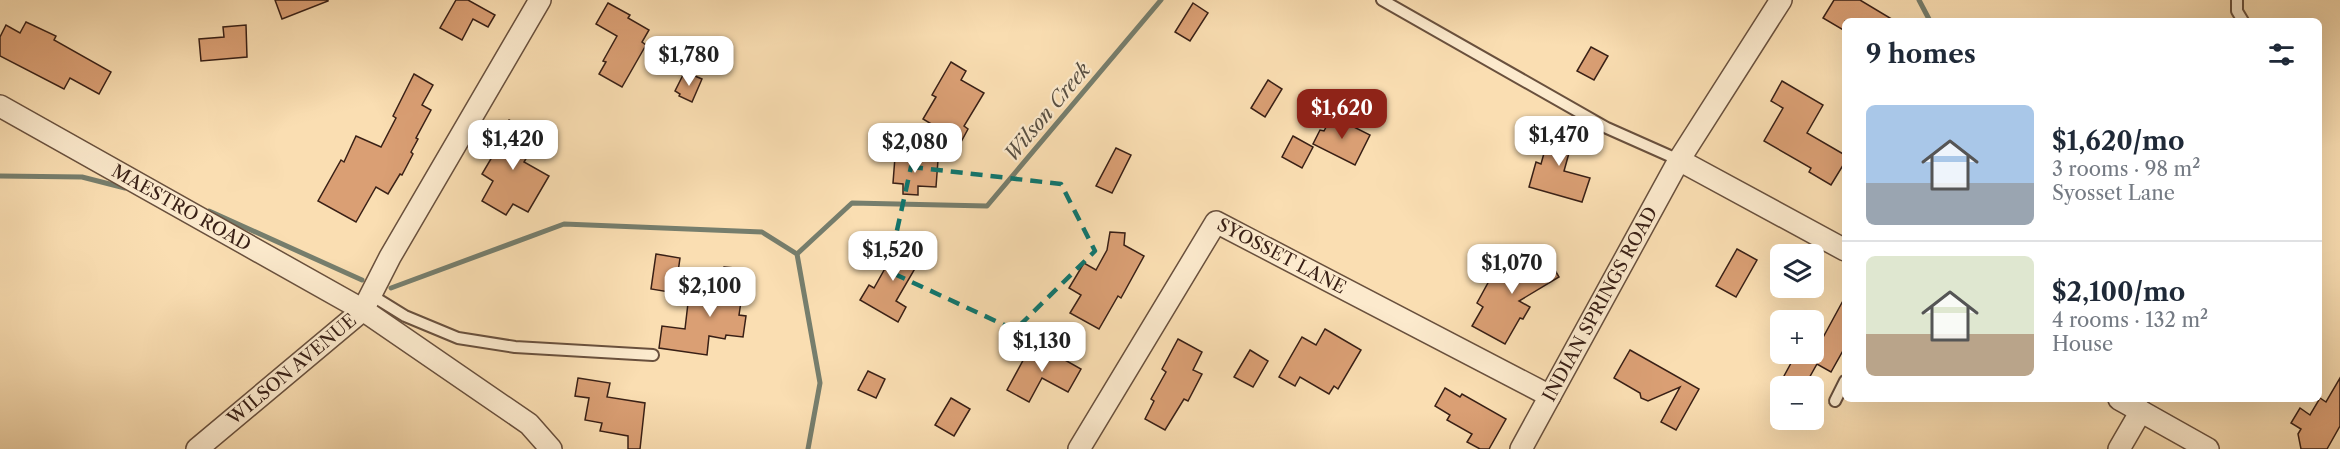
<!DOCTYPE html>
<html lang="en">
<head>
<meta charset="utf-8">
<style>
  :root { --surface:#fff; --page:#f2f2f3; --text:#1f2937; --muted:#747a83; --line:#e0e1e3; --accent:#8f2418 }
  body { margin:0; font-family:"Libre Caslon Text",serif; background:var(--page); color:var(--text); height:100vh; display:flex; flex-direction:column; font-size:22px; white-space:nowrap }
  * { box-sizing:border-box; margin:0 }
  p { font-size:20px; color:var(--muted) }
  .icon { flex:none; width:33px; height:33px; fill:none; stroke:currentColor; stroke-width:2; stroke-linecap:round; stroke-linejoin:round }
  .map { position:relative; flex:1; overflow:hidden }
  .details { position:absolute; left:1842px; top:18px; width:480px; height:384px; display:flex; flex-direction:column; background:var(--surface); border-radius:9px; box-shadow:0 6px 24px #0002 }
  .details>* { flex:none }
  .fabs { position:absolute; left:1770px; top:244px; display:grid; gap:12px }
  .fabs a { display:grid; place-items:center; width:54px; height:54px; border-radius:9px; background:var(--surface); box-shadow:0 6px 24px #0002; font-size:30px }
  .price { position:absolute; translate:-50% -51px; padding:0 14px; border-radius:12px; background:#fff; color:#222; font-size:20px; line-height:39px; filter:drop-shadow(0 2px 3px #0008) }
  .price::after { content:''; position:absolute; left:50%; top:36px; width:18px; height:14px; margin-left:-9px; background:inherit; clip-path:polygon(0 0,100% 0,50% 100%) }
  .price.current { background:var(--accent); color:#fff }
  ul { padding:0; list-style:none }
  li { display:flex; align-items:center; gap:18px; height:150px; padding:0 24px }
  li+li { border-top:2px solid var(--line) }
  li span { display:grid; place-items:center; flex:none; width:168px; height:120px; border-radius:9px; color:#555 }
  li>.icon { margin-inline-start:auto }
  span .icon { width:72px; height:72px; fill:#fffc; stroke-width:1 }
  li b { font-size:26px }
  h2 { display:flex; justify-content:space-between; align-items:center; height:72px; padding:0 24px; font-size:26px }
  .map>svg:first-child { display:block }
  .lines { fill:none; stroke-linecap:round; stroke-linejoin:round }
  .stream { stroke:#767e6d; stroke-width:5 }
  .building { fill:#da9f74; stroke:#392016; stroke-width:1.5 }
  .service-casing { stroke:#69503d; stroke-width:14 }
  .minor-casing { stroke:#69503d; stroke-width:24 }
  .service { stroke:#fceacd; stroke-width:10 }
  .minor { stroke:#fceacd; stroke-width:21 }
  .marked { fill:none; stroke:#0f766e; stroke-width:4.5; stroke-dasharray:12 8; stroke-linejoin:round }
  .labels { text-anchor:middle; stroke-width:4.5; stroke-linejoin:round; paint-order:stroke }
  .street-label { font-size:18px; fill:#392016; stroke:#fceacd }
  .water-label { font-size:20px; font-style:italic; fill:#584f42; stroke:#fceacd }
</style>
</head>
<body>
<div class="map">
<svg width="2340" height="449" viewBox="0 0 2340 449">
  <rect width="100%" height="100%" fill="#fadeb2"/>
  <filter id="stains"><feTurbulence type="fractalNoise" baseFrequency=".00333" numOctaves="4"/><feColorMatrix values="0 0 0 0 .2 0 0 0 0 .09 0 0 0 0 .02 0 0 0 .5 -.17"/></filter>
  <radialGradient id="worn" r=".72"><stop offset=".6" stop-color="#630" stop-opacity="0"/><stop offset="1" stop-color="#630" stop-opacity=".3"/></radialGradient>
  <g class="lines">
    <!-- stream -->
    <g class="stream">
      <polyline points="1919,0 1930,21"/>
      <polyline points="0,176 82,177 125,188"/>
      <polyline points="209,211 362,280"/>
      <polyline points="391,288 564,224 762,232 797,254"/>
      <polyline points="808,449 820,383 797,254 852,203 987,206 1161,0"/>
    </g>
  </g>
  <!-- building -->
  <g class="building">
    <polygon points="275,0 328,0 328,1 282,19"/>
    <polygon points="456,0 468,0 495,15 488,27 473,19 462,40 440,28"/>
    <polygon points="1834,0 1860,0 1895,21 1845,21 1845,31 1823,18"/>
    <polygon points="608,3 630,15 628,18 649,30 642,42 646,45 622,87 599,74 606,62 603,61 617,36 596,24"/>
    <polygon points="1193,3 1208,13 1190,41 1175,32"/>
    <polygon points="26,22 56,36 54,40 111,72 99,94 70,78 64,89 0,56 0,37 6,25 20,33"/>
    <polygon points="246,25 247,57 201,61 199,39 224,37 223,27"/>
    <polygon points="1591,47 1608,56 1594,80 1577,71"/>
    <polygon points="951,62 966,71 961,80 984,93 964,126 968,129 961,142 923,119 936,97 932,95"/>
    <polygon points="414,74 433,85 422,105 431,110 416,138 418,139 411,152 413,154 402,175 400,174 388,194 376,187 356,222 318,201 341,160 344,162 356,136 381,147 396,118 393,116"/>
    <polygon points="690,74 702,79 692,102 679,96 680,94 675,91 683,75 688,77"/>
    <polygon points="1268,80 1282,89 1265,117 1251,108"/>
    <polygon points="1782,81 1823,105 1807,133 1845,155 1845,162 1831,185 1809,172 1811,168 1764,141 1783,108 1771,101"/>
    <polygon points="1332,116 1370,135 1355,165 1313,144 1320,130 1324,131"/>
    <polygon points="509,120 539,137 524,162 549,176 528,212 513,204 506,215 482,201 493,181 482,174 495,152 491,150"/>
    <polygon points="1553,121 1576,128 1564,171 1590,178 1582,202 1529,187 1536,162 1541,164"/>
    <polygon points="1293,136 1313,147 1302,168 1282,157"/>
    <polygon points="1116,148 1131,155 1112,193 1096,186"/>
    <polygon points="895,157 938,160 936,187 918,186 918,195 903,194 903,184 893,183"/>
    <polygon points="1110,232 1125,233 1124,245 1144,256 1121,298 1118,296 1099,329 1070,313 1081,295 1069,288 1084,263 1096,270 1107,250"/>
    <polygon points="901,240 924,253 896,301 906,307 898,322 860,300 869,285 874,288"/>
    <polygon points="1737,249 1757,260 1736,297 1716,286"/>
    <polygon points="1540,250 1545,259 1548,258 1559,277 1519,301 1530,307 1523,319 1520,318 1505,344 1472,326 1483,307 1477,303 1495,270 1501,273 1508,260 1516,264"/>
    <polygon points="656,254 680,258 675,293 651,289"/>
    <polygon points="724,267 746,269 739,315 746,316 743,337 726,335 725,339 709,336 707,355 659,348 662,326 685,329 688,303 715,307 718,283 722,283"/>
    <polygon points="1845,297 1845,347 1831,372 1817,364 1804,387 1778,387 1796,354 1814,354"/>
    <polygon points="1325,329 1361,350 1338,389 1334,386 1329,394 1300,377 1295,386 1279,377 1302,337 1316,345"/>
    <polygon points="1178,339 1202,352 1193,370 1202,374 1188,401 1184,399 1165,430 1145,419 1154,401 1151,399 1166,372 1162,369"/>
    <polygon points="1033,342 1081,369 1068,392 1042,378 1029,402 1007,390"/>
    <polygon points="1250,350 1268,361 1253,387 1234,377"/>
    <polygon points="1630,350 1699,389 1676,430 1661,422 1680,387 1648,401 1641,398 1640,393 1614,378"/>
    <polygon points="868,371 885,379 876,398 858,390"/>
    <polygon points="578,378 610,383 607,397 645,403 640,449 628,449 628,436 600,431 602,423 585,420 589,398 575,396"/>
    <polygon points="2340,378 2340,426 2327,449 2301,449 2298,434 2301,429 2291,423 2300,408 2310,415 2320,398 2326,402"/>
    <polygon points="1445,388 1460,397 1462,394 1506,419 1489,449 1480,449 1467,442 1472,434 1447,420 1450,415 1435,406"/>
    <polygon points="951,398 970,409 954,436 935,425"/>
  </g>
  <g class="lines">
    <defs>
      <g id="service">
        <polyline points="1382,0 1607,128 1679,160"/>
        <polyline points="2237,0 2237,11 2243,21"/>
        <polyline points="371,295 405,316 458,338 515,347 653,355"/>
        <polyline points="1835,401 1845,381"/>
      </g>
      <g id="minor">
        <path id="s1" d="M0,106L363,310L529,424L551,449"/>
        <polyline points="1679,160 1845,250"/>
        <polyline points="2119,399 2208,449"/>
        <path id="s2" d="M197,449L363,310L390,257L540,0"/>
        <path id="s3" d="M1079,449L1216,222L1550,396"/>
        <path id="s4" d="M1521,449L1679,160L1781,0"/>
        <polyline points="2119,449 2141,411"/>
      </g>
    </defs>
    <!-- service casing -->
    <use href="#service" class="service-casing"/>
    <!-- minor casing -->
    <use href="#minor" class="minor-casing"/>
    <!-- service -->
    <use href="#service" class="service"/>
    <!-- minor -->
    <use href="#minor" class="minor"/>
  </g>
  <!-- marked area -->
  <path class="marked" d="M911,167L1061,184L1095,251L1015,330L888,271Z"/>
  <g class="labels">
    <!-- street labels -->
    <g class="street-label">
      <text dy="6" stroke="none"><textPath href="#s1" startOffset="208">MAESTRO ROAD</textPath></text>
      <text dy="6" stroke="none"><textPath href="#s3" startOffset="339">SYOSSET LANE</textPath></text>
      <text dy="6" stroke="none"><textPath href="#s4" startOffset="165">INDIAN SPRINGS ROAD</textPath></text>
      <text dy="6" stroke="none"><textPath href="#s2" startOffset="124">WILSON AVENUE</textPath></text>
    </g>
    <!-- water labels -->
    <g class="water-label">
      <text transform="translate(1047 112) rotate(-50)" y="7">Wilson Creek</text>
    </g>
  </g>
  <rect width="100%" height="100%" filter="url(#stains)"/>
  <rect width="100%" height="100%" fill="url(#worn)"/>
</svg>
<div class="fabs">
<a><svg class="icon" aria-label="layers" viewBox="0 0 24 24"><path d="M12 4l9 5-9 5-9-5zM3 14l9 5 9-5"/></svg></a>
<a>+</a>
<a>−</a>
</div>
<b class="price" style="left:689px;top:87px">$1,780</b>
<b class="price current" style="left:1342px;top:140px">$1,620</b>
<b class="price" style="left:1559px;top:167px">$1,470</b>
<b class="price" style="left:513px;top:171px">$1,420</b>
<b class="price" style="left:915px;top:174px">$2,080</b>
<b class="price" style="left:893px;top:282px">$1,520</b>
<b class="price" style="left:1512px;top:295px">$1,070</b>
<b class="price" style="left:710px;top:318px">$2,100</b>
<b class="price" style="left:1042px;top:373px">$1,130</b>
<section class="details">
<h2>9 homes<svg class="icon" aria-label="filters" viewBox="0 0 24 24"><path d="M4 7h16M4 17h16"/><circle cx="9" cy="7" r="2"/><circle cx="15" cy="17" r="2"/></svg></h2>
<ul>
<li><span style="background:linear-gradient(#a9c7e8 65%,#9aa5b1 0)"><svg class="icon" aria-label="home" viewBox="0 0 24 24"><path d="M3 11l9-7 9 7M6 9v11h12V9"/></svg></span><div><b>$1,620/mo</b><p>3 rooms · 98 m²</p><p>Syosset Lane</p></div></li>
<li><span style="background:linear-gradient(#dfe7d0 65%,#b9a48a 0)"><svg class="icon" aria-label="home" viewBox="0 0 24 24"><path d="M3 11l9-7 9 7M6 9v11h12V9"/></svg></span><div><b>$2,100/mo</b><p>4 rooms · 132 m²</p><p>House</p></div></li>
</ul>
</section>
</div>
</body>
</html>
